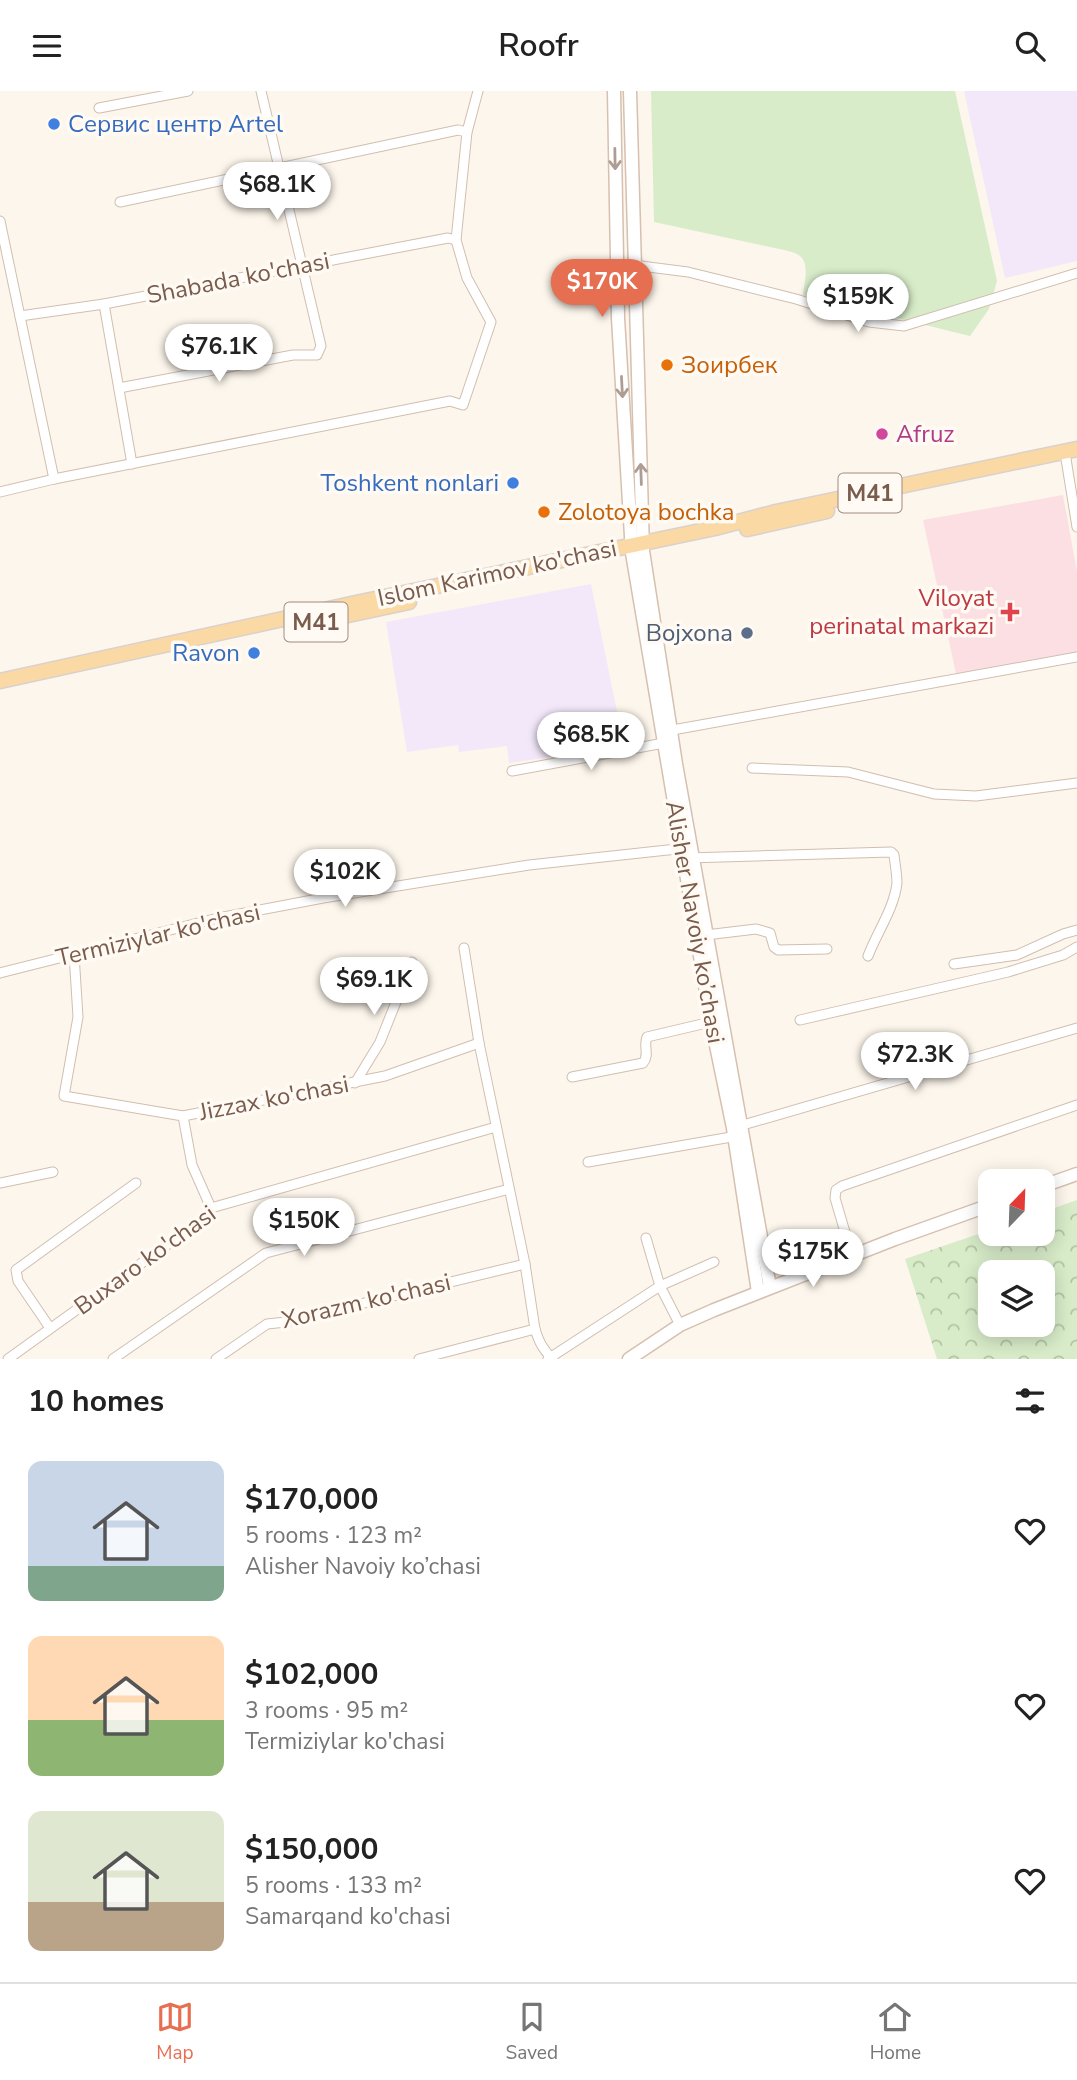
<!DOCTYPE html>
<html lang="en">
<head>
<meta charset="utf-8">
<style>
  :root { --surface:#fff; --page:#f6f6f6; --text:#222; --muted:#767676; --line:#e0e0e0; --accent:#e76f51 }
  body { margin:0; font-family:"Nunito Sans",sans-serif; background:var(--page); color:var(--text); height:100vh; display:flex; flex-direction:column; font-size:26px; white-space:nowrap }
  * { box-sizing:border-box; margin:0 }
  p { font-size:23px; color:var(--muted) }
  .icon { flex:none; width:38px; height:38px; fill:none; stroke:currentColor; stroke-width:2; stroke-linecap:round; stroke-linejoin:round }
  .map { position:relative; height:1268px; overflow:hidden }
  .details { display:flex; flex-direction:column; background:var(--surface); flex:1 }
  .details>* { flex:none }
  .needle { width:46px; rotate:23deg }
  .controls { position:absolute; left:978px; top:1078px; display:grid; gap:14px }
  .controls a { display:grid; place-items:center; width:77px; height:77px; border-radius:14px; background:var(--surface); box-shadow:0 4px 18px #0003; font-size:35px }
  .price { position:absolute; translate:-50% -60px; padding:0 16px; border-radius:24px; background:#fff; color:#222; font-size:23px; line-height:46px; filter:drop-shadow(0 2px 4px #0008) }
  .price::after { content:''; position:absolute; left:50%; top:42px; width:21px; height:16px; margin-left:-10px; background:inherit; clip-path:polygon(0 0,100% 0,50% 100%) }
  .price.on { background:var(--accent); color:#fff }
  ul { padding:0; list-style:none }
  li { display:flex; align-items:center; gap:21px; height:175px; padding:0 28px }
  li span { display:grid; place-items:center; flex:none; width:196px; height:140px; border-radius:14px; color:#555 }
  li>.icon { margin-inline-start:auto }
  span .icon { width:84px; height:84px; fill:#fffc; stroke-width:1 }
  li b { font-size:30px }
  h2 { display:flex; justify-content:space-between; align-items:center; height:84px; padding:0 28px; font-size:30px }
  header { display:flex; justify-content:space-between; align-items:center; height:91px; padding:0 28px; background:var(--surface); font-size:32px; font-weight:600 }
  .dock { display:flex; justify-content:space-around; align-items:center; height:98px; border-top:2px solid var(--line); background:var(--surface); font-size:19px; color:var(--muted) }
  .dock a { display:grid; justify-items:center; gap:4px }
  .dock .on { color:var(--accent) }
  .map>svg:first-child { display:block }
  .education { fill:#f3e8fa }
  .medical { fill:#fbdfe3 }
  .forest { fill:url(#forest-crowns); fill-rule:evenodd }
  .pitch { fill:#d8ecc9 }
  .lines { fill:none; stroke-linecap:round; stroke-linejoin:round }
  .street-casing { stroke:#d1beb0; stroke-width:11 }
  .secondary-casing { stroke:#d6c0b0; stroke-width:15 }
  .primary-casing { stroke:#dad1cd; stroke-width:17 }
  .street { stroke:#fff; stroke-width:9 }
  .secondary { stroke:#fff; stroke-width:12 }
  .primary { stroke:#fbd9a5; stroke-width:14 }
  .oneway { stroke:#af9d94 }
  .shop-dot { fill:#3f7fe0; stroke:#fffaf3; stroke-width:2.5 }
  .food-dot { fill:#e8710a; stroke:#fffaf3; stroke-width:2.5 }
  .hotel-dot { fill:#d1479c; stroke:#fffaf3; stroke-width:2.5 }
  .health-dot { fill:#e0444e; stroke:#fffaf3; stroke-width:2.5 }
  .service-dot { fill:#5c6f8a; stroke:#fffaf3; stroke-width:2.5 }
  .labels { text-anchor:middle; stroke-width:7; stroke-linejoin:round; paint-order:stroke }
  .shield { fill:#fffaf3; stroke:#a28b7f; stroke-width:2 }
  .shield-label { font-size:23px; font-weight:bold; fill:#7a5c4d }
  .shop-label { font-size:24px; fill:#366cbe; stroke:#fffaf3; text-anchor:end }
  .street-label { font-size:24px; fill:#7a5c4d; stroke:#fffaf3 }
  .food-label { font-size:24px; fill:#c56008; stroke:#fffaf3; text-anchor:start }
  .hotel-label { font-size:24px; fill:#b23c85; stroke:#fffaf3; text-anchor:start }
  .health-label { font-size:24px; fill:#be3a42; stroke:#fffaf3; text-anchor:end }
  .service-label { font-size:24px; fill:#4e5e75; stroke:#fffaf3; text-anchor:end }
</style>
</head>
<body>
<header><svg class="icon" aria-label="menu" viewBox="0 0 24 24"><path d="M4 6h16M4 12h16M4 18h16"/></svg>Roofr<svg class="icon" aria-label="search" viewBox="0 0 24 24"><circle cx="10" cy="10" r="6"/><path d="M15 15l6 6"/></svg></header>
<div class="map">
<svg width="1077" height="1268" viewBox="0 0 1077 1268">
  <defs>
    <pattern id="forest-crowns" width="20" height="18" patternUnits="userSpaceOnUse" patternTransform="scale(1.75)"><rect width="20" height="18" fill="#d8ecc9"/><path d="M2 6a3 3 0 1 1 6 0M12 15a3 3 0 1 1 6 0" fill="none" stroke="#b4c2a5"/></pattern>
  </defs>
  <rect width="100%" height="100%" fill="#fdf6ec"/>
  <!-- education -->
  <g class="education">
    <polygon points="964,0 1077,0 1077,170 1005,187"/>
    <polygon points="591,493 624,655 509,672 507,655 459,661 458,654 407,661 386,531"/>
  </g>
  <!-- medical -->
  <polygon class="medical" points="1063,404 1077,481 1077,561 956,583 923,429"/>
  <!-- forest -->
  <path class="forest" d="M1077,1109V1268H937L905,1168L990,1139V1143H1043V1121ZM990,1181H1043V1234H990Z"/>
  <!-- pitch -->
  <path class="pitch" d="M651,0H955L997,190L989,218L970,245L803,204C804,193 810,173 800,165C797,162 788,160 784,159L654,131Z"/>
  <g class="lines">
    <defs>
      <g id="street">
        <polyline points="99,17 188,0"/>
        <polyline points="120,111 458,39 467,41"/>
        <polyline points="0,130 54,388"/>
        <polyline points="633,174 688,181 796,208 869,231 904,235 1077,182"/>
        <polyline points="104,213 132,373"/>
        <polyline points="20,225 104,213 448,147 456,149"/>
        <polyline points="119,297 293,264 317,264 321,255 261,0"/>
        <polyline points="1066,368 1077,436"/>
        <polyline points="0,401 54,388 450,310 463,314 491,231 467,187 456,149 467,41 478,0"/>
        <polyline points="667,640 1077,566"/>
        <polyline points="752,677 848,681 934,703 976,705 1077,692"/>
        <polyline points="512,680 664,652"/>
        <path d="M688,767L891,761L894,764C895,773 897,783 897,792C894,818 877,841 868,865"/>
        <polyline points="706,844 756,838 770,842 774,856 778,859 827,858"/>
        <polyline points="74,863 78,926 64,1005 183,1025 385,985 479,952"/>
        <polyline points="954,873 1017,864 1063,843 1077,839"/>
        <polyline points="0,882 218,827 323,807 529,774 686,757"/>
        <polyline points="800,929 1008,881 1063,864 1077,856"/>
        <path d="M572,986L643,972C650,964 643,955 647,946L715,930"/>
        <polyline points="355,992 380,951 412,871"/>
        <polyline points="183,1025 192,1074 211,1117"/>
        <polyline points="736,1036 1077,937"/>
        <polyline points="588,1071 737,1045"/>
        <polyline points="0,1092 53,1081"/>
        <polyline points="646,1147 660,1195 714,1171"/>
        <polyline points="852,1165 835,1107 836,1099 842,1095 1077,1014"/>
        <polyline points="50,1237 18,1190 16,1179 136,1092"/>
        <path d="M535,1238C539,1251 543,1259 553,1268"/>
        <polyline points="8,1268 203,1128 211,1117 496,1036"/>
        <polyline points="113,1268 266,1162 509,1098"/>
        <polyline points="216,1268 267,1233 286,1231 525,1173"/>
        <polyline points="419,1268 535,1238 525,1173 479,952 464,857"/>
        <polyline points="548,1268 660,1195 680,1234"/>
      </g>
      <g id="secondary">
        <polyline points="614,0 618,227 632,462 711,930 733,1037 758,1201"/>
        <polyline points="630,0 643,460 676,673 770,1196"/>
        <polyline points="1043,1095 1077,1083"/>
        <polyline points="629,1268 680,1234 714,1219 895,1148 990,1114"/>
      </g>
      <g id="primary">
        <polyline points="747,438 827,420"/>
        <polyline points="292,536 409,511"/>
        <polyline points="0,590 356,512 715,437 776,421 1077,358"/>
      </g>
    </defs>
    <!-- street casing -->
    <use href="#street" class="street-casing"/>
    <!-- secondary casing -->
    <use href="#secondary" class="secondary-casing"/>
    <!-- primary casing -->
    <use href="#primary" class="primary-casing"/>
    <!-- street -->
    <use href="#street" class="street"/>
    <!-- secondary -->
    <use href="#secondary" class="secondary"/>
    <!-- primary -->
    <use href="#primary" class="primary"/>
  </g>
  <!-- one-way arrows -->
  <defs><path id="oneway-shaft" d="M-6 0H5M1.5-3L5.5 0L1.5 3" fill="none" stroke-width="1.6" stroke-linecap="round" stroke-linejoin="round" transform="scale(1.75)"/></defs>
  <g class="oneway">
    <use href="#oneway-shaft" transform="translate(615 68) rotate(89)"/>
    <use href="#oneway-shaft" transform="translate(622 296) rotate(87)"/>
    <use href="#oneway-shaft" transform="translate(641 383) rotate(-92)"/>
  </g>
  <!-- markers -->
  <g class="shop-dot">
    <circle cx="54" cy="33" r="7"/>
    <circle cx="513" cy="392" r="7"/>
    <circle cx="254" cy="562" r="7"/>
  </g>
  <g class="food-dot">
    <circle cx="667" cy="274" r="7"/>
    <circle cx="544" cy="421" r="7"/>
  </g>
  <circle class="hotel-dot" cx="882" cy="343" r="7"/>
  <path class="health-dot" d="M1006.5 510.5h7v7h7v7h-7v7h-7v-7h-7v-7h7z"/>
  <circle class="service-dot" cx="747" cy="542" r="7"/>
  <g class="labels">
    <!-- shield labels -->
    <g class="shield">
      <rect x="838.5" y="382.5" width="63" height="39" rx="5"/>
      <rect x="284.5" y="511.5" width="63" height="39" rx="5"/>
    </g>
    <g class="shield-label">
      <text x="870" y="410">M41</text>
      <text x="316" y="539">M41</text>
    </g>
    <!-- shop labels -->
    <g class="shop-label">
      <text x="68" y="41" text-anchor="start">Сервис центр Artel</text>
      <text x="499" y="400">Toshkent nonlari</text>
      <text x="240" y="570">Ravon</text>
    </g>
    <!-- street labels -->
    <g class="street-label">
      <text transform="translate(238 187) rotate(-11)" y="8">Shabada ko'chasi</text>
      <text transform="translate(497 482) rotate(-12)" y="8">Islom Karimov ko'chasi</text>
      <text transform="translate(695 831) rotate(80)" y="8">Alisher Navoiy ko’chasi</text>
      <text transform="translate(158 844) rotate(-13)" y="8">Termiziylar ko'chasi</text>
      <text transform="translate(274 1007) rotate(-11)" y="8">Jizzax ko'chasi</text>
      <text transform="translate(145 1169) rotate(-36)" y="8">Buxaro ko'chasi</text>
      <text transform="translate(366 1210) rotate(-13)" y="8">Xorazm ko'chasi</text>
    </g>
    <!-- food labels -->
    <g class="food-label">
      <text x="681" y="282">Зоирбек</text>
      <text x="558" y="429">Zolotoya bochka</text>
    </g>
    <!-- hotel labels -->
    <g class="hotel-label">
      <text x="896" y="351">Afruz</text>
    </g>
    <!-- health labels -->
    <g class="health-label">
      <text x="994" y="515">Viloyat<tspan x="994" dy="28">perinatal markazi</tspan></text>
    </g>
    <!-- service labels -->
    <g class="service-label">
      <text x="733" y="550">Bojxona</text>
    </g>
  </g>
</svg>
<div class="controls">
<a><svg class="needle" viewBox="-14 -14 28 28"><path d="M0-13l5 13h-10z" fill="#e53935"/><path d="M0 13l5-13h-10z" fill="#767676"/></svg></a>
<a><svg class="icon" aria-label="layers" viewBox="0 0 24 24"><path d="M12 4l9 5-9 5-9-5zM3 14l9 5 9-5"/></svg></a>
</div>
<b class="price" style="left:277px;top:131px">$68.1K</b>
<b class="price on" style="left:602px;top:228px">$170K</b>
<b class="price" style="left:858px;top:243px">$159K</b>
<b class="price" style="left:219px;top:293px">$76.1K</b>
<b class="price" style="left:591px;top:681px">$68.5K</b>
<b class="price" style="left:345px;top:818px">$102K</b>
<b class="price" style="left:374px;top:926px">$69.1K</b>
<b class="price" style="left:915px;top:1001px">$72.3K</b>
<b class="price" style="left:304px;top:1167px">$150K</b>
<b class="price" style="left:813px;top:1198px">$175K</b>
</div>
<section class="details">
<h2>10 homes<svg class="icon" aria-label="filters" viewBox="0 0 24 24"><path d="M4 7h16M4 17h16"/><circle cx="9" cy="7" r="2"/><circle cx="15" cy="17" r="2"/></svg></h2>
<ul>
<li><span style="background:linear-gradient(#c9d6e8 75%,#7fa58c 0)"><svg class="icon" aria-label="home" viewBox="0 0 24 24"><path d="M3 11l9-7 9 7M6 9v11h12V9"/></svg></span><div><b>$170,000</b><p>5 rooms · 123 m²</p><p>Alisher Navoiy ko’chasi</p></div><svg class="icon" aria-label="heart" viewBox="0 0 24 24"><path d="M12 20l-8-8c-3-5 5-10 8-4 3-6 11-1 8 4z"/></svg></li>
<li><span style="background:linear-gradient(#ffd9b3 60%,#8fb573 0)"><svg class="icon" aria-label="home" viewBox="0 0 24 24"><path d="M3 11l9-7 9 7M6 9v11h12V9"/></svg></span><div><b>$102,000</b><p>3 rooms · 95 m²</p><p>Termiziylar ko'chasi</p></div><svg class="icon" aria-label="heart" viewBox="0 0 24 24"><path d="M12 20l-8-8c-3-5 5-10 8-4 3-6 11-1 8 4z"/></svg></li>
<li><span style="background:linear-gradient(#dfe7d0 65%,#b9a48a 0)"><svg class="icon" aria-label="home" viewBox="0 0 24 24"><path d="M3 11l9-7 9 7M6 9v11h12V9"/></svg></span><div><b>$150,000</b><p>5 rooms · 133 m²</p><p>Samarqand ko'chasi</p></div><svg class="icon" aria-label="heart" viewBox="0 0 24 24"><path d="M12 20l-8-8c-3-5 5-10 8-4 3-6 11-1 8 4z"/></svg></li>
</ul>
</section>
<nav class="dock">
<a class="on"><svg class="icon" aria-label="map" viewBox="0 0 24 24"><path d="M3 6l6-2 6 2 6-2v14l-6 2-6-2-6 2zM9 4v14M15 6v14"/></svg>Map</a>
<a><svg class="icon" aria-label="saved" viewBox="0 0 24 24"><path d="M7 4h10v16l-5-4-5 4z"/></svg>Saved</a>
<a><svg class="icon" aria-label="home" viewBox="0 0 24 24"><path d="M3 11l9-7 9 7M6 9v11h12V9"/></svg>Home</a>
</nav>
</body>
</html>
